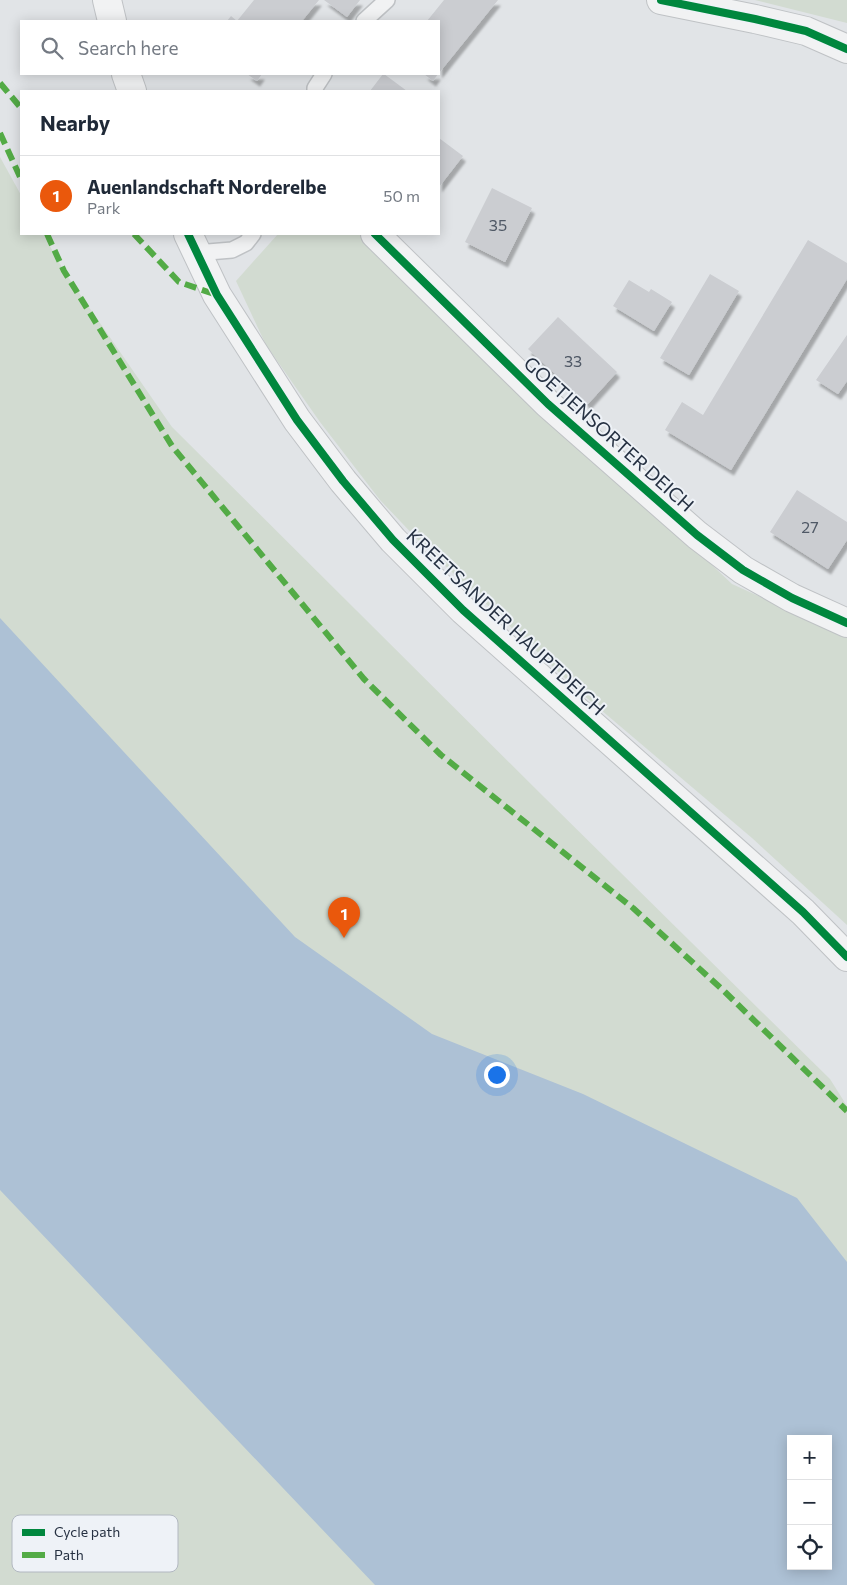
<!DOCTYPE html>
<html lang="en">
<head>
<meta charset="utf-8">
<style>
	:root { --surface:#fff; --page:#f6f6f7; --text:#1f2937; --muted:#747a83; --line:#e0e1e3; --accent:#ea580c }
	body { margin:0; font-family:Commissioner,sans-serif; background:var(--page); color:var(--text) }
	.controls { position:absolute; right:15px; bottom:15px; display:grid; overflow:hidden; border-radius:0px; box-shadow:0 2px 12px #0003 }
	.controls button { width:45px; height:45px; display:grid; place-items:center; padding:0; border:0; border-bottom:1px solid var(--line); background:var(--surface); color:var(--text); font:25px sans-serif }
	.you { position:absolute; left:496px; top:1074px; width:18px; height:18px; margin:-12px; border:4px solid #fff; border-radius:50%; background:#1a73e8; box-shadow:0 0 0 8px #1a73e833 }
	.badge { display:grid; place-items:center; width:32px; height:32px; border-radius:50%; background:var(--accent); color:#fff; font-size:16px; font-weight:700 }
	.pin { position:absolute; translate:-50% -41px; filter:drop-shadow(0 1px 2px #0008) }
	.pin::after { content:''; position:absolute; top:26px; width:18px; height:15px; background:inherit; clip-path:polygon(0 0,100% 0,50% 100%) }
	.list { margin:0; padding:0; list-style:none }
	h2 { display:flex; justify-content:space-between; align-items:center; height:65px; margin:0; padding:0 20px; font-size:21px }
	h2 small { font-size:16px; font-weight:400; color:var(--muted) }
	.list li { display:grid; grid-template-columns:32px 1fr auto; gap:15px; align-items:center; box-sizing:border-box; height:80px; padding:0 20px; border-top:1px solid var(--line) }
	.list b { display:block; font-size:19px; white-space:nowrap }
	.list p { margin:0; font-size:16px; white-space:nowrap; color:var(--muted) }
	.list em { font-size:16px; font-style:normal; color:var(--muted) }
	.icon { flex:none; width:28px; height:28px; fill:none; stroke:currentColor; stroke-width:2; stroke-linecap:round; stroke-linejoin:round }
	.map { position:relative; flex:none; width:847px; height:1585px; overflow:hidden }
	.search { position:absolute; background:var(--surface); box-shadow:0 2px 12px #0003; left:20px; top:20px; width:420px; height:55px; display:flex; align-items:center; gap:12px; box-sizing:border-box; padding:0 18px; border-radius:0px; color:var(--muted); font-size:19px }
	.panel { position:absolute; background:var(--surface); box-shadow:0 2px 12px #0003; left:20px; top:90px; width:420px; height:145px; border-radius:0px }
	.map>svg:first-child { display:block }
	.green { fill:#d2dbd1; fill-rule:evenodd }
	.water { fill:#adc1d5; fill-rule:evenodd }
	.building { fill:#cbcdd1; filter:url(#shadow) }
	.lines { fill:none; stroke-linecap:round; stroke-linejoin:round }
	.lane-casing { stroke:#bfc2c5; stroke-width:18 }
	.street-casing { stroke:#bfc2c5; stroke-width:30 }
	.lane { stroke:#f1f2f3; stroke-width:15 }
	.street { stroke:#f1f2f3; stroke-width:28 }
	.quiet { stroke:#53ab46; stroke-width:6; stroke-dasharray:12 6; stroke-linecap:butt }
	.cycleway-casing { stroke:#eef2f7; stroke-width:11 }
	.cycleway { stroke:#00873e; stroke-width:8 }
	.labels { text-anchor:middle; stroke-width:4; stroke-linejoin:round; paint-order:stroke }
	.number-label { font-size:16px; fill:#505966 }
	.street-label { font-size:19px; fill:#263142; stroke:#eef2f7 }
	.key { fill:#eef2f7; stroke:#b2b8c1; stroke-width:1 }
	.key-label { font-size:14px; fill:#263142 }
</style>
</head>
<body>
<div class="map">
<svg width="847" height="1585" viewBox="0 0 847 1585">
	<defs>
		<filter id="shadow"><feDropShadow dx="3" dy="5.5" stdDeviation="1" flood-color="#0004"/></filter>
	</defs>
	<rect width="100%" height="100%" fill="#e1e4e7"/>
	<path class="green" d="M755,0H847V23Z
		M0,157L21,195V234H43L64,271L172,427L545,798L830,1079L847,1106V1585H0ZM791,1439H828V1566H791Z
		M278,234H362L732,584L847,636V925L752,838L581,693L421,543L380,500L320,422L266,345L236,281Z"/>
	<path class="water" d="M0,618L295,937L432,1034L583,1094L797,1198L847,1262V1585H375L0,1190ZM791,1439H828V1566H791Z"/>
	<path class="building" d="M254,0H319L302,21H237Z
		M324,0H360L347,17Z
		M444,0H498L439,73V21H427Z
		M231,16L237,21H227Z
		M247,74H262L257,81Z
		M383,74H384L407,91H370Z
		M424,74H438L433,81Z
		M439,138L463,156L439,187Z
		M492,188L532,208L505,262L465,242Z
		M808,240L847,263V279L731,470L665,430L682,402L703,415Z
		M710,274L739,291L689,375L660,358Z
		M629,280L649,292L651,289L672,302L654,331L613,306Z
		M558,317L617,372L588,404L528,349Z
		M847,335V381L838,394L816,380Z
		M797,490L847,522V540L828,569L770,532Z"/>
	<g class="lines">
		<g class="lane-casing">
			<path id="lane" d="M364,21L387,0
				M315,91V88L324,74
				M196,253L232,250L246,243L253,234"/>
		</g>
		<g class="street-casing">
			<path id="street" d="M107,0L112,21
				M661,0L755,19L806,31L847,49
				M126,74L132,91
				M188,234L217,295L297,420L343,481L393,540L463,610L803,912L847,957
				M375,234L548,404L697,535L743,570L792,598L847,623"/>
		</g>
		<use href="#lane" class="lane"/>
		<use href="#street" class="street"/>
		<path class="quiet" d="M0,83L21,108
			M0,133L21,179
			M47,234L64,271L172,446L364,679L441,755L633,908L725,992L847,1111
			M134,234L179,282L217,295"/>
		<g class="cycleway-casing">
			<path id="cycleway" d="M661,0L755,19L806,31L847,49
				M188,234L217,295L297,420L343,481L393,540L463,610L803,912L847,957
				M375,234L548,404L697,535L743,570L792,598L847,623"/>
		</g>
		<use href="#cycleway" class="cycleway"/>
	</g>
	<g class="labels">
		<g class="number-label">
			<text x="498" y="231">35</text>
			<text x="573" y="367">33</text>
			<text x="810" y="533">27</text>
		</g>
		<g class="street-label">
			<text transform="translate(609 434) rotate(42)" y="7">GOETJENSORTER DEICH</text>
			<text transform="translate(506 622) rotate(43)" y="7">KREETSANDER HAUPTDEICH</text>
		</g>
	</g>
	<rect x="12" y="1515" width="166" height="57" rx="8" class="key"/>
	<rect x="22" y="1529" width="23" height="7" fill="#00873e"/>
	<rect x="22" y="1552" width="23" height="6" fill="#53ab46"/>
	<g class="key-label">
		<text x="54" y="1537">Cycle path</text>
		<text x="54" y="1560">Path</text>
	</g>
</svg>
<div class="controls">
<button>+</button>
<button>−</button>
<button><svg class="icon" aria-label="locate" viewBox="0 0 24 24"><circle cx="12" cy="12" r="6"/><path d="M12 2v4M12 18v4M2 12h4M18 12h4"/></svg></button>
</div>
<div class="you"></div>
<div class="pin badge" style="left:344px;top:938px">1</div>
<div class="search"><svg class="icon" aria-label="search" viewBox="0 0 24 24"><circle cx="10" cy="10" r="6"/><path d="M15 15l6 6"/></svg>Search here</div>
<section class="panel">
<h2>Nearby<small></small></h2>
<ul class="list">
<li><span class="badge">1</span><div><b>Auenlandschaft Norderelbe</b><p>Park</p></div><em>50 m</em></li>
</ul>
</section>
</div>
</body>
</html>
